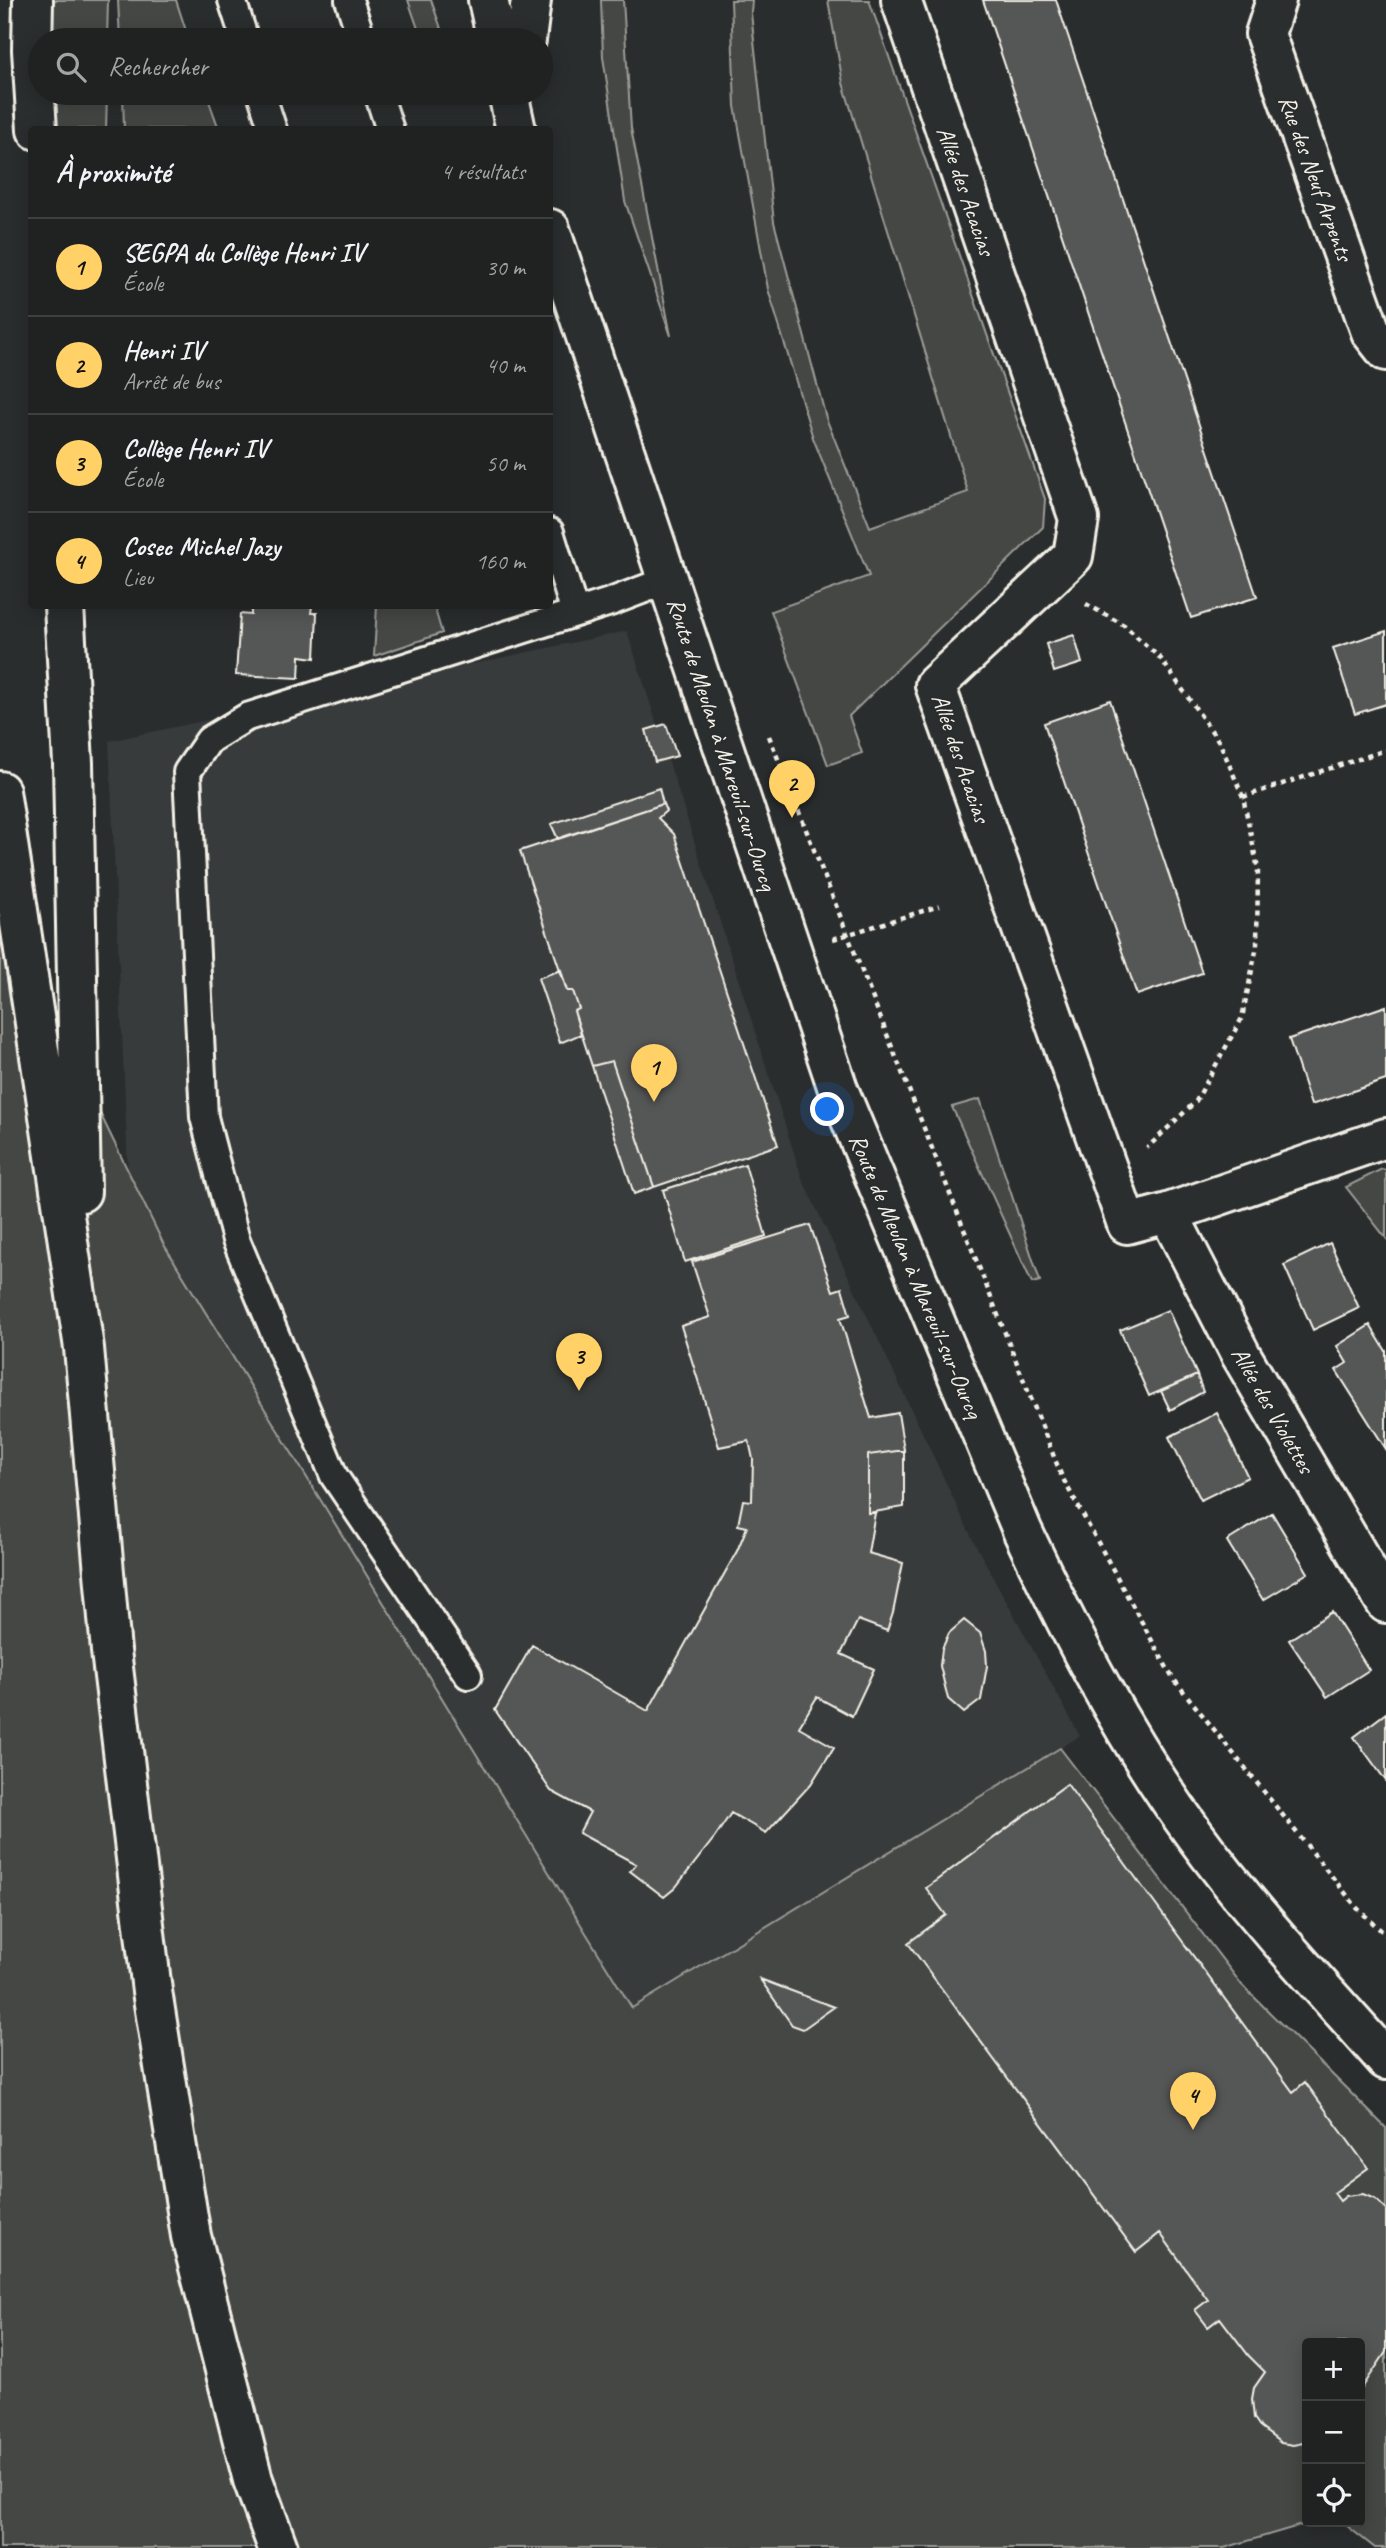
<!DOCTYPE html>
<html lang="fr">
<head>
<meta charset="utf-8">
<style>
	:root { --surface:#202222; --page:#2d2f2f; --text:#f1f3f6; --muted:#a2a4a5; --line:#3d3f40; --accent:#ffd166 }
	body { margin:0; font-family:Caveat,sans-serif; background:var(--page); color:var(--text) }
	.controls { position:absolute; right:21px; bottom:21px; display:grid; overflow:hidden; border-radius:7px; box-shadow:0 4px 18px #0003 }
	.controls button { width:63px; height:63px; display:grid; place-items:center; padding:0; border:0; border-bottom:2px solid var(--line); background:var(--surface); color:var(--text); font:35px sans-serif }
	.you { position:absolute; left:828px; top:1110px; width:24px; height:24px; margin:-18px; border:5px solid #fff; border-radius:50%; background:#1a73e8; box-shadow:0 0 0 10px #1a73e833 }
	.badge { display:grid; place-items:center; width:46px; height:46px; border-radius:50%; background:var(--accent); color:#111; font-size:23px; font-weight:700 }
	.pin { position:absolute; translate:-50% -58px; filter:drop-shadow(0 2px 4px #0008) }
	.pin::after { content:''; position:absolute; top:37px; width:24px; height:21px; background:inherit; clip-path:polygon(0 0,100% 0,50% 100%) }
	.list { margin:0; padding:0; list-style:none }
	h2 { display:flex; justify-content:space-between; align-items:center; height:91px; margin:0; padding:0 28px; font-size:30px }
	h2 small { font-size:23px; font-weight:400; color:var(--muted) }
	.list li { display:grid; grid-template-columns:46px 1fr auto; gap:21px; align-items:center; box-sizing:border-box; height:98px; padding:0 28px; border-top:2px solid var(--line) }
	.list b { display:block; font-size:26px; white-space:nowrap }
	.list p { margin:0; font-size:23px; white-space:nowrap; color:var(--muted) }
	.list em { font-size:23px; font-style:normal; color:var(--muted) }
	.icon { flex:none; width:38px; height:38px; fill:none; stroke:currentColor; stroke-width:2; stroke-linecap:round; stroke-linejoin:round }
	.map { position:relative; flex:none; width:1386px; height:2548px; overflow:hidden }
	.search { position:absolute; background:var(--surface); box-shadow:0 4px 18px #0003; left:28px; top:28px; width:525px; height:77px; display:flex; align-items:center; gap:18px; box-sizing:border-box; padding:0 24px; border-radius:38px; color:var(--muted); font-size:26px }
	.panel { position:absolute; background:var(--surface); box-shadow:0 4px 18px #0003; left:28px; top:126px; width:525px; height:483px; border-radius:7px }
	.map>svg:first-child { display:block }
	.built { fill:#373a3a }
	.green { fill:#444645; stroke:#9c9c96; stroke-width:2 }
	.building { fill:#555756; stroke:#f4f1e8; stroke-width:2 }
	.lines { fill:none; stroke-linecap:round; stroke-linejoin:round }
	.service-casing { stroke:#f4f1e8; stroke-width:32 }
	.minor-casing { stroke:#f4f1e8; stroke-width:44 }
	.secondary-casing { stroke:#f4f1e8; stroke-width:44 }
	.path { stroke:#f4f1e8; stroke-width:4.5; stroke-dasharray:5 5; stroke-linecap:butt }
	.service { stroke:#2a2d2e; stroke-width:26 }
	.minor { stroke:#2a2d2e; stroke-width:38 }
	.secondary { stroke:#2a2d2e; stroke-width:38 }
	.labels { text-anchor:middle; stroke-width:5; stroke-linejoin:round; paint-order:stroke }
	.street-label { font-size:24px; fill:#f4f1e8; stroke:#2a2d2e }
</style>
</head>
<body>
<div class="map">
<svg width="1386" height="2548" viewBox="0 0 1386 2548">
	<rect width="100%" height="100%" fill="#2a2d2e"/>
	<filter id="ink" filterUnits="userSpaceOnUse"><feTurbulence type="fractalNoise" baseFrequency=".0143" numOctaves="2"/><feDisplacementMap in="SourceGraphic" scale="14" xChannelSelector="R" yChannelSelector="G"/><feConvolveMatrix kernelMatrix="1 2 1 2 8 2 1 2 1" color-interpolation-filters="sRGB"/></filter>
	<g filter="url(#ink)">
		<path class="built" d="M627,631L802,1178L973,1540L1080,1736L632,2009L163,1243L128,1170L109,741Z"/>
		<path class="green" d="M52,0H108L107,40H51Z
			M118,0H176L189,40H120Z
			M408,0H431L445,40H422Z
			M601,0H623L631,128L671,336L625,201L603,57Z
			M731,0H752L751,13L774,222L826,418L870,527L968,492L843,83L828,0H869L1045,499L1043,527L849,716L862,753L828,765L771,611L869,576L813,438L768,289L735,106Z
			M54,93H107L106,129H56Z
			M123,93H206L219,129H124Z
			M377,606H434L442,633L374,656Z
			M0,907L163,1243L632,2008L1060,1748L1242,1985L1386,2128V2548H1375L1342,2522H1360V2343H1307V2522H1312L1224,2548H0Z
			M980,1099L1040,1281L1032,1283L952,1107Z
			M1382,1169L1386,1170V1238L1346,1187Z"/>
		<path class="building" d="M983,0H1056L1257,597L1191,618Z
			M251,606H312L311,613H317L315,658L300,656L299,678L236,675L240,614L251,615Z
			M1386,631V704L1355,714L1333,648Z
			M1074,635L1082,663L1054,672L1046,644Z
			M1110,700L1202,973L1137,995L1044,723Z
			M666,724L677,756L655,762L646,730Z
			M659,788L663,804L558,839L551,824Z
			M663,804L666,811L658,818L674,834L778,1145L654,1187L612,1061L592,1066L574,1011L579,1009L573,991H567L520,851Z
			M561,970L567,991H573L579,1009L574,1011L581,1034L560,1043L538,978Z
			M1386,1006V1080L1311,1105L1289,1039Z
			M612,1061L654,1187L634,1194L592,1066Z
			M745,1164L766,1236L685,1262L663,1190Z
			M810,1225L833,1291L842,1288L850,1315L840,1318L871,1418L898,1413L904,1450L868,1455V1513H875L868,1553L903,1563L893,1613L887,1631L858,1620L841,1654L874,1669L852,1716L817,1697L799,1727L834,1747L811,1784L766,1833L731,1813L715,1837L675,1888L664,1897L630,1871L636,1864L579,1833L590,1812L551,1791L495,1710L532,1645L648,1711L737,1551L747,1527L738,1525L743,1500L752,1501L753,1459L749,1441L719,1447L681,1326L710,1317L692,1262Z
			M1330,1243L1359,1308L1313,1330L1284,1265Z
			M1168,1310L1197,1375L1149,1396L1120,1330Z
			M1370,1325L1386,1351V1449L1336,1370L1347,1363L1337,1346Z
			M1197,1375L1203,1392L1170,1410L1161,1391Z
			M1217,1413L1248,1477L1201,1500L1169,1437Z
			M904,1450V1507L868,1513V1455Z
			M1272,1513L1308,1573L1263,1600L1227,1541Z
			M1332,1612L1369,1670L1327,1697L1289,1640Z
			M964,1620L980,1633L986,1651L987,1666L981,1700L964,1713L948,1699L940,1666L942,1649L949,1633Z
			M1386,1713V1781L1354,1737Z
			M1067,1784L1293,2092L1305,2082L1368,2168L1334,2193L1340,2201L1346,2196L1363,2194L1375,2199L1386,2209V2352L1360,2391V2343H1307V2442L1303,2443L1293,2445L1281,2443L1261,2428L1254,2418L1252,2399L1254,2388L1265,2372L1249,2356L1220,2318L1208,2327L1195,2310L1208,2300L1160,2233L1136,2252L908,1943L946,1915L926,1888Z
			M760,1979L834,2007L803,2029L792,2025Z"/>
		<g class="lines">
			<g class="service-casing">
				<path id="service" d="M232,0L245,40
					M349,0L362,40
					M261,93L273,130
					M378,93L390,130
					M550,532L575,613
					M468,1675L334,1476L236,1240L204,1117L187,772L209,740L247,717L610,602L668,580"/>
			</g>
			<g class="minor-casing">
				<path id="minor" d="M488,0L497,40
					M901,0L1079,519L1073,556L935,685L1127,1224L1168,1213L1386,1138
					M1276,0L1265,34L1371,332L1386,351
					M526,40L531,0
					M508,93L516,130
					M550,229L838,1089L1022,1530C1071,1635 1126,1741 1194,1834C1252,1914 1321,1986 1386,2060
					M1168,1213L1241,1355L1386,1603"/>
			</g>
			<g class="secondary-casing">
				<path id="secondary" d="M33,0L32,50L37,130
					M64,606L73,763L81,1192
					M0,791L84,1348L111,1651L152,1991L191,2236L253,2480L278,2548"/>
			</g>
			<path class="path" d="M1086,604L1124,625L1161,659L1220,743L1243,797L1258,869L1257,946L1242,1018L1196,1101L1147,1148
				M769,736L1062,1477L1172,1677L1358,1909L1386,1935
				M1243,797L1386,750
				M833,939L939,906"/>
			<use href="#service" class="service"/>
			<use href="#minor" class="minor"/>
			<use href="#secondary" class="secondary"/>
		</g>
	</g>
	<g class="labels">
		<g class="street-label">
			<text transform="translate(1316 178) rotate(70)" y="8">Rue des Neuf Arpents</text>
			<text transform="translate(966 191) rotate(71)" y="8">Allée des Acacias</text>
			<text transform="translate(722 744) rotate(72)" y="8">Route de Meulan à Mareuil-sur-Ourcq</text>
			<text transform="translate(961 758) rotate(71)" y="8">Allée des Acacias</text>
			<text transform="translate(916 1276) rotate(67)" y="8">Route de Meulan à Mareuil-sur-Ourcq</text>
			<text transform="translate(1273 1410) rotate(60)" y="8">Allée des Violettes</text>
		</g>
	</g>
</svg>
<div class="controls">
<button>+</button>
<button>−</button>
<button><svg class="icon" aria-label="locate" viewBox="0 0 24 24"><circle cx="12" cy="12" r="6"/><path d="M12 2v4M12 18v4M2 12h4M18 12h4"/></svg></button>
</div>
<div class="you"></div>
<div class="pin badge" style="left:654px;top:1102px">1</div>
<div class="pin badge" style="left:792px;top:818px">2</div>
<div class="pin badge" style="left:579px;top:1391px">3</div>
<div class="pin badge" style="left:1193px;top:2130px">4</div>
<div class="search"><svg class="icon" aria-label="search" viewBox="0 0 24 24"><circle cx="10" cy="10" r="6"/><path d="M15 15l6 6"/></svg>Rechercher</div>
<section class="panel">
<h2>À proximité<small>4 résultats</small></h2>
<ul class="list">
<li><span class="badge">1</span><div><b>SEGPA du Collège Henri IV</b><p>École</p></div><em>30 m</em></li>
<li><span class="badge">2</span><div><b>Henri IV</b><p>Arrêt de bus</p></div><em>40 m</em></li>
<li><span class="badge">3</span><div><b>Collège Henri IV</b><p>École</p></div><em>50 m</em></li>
<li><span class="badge">4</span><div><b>Cosec Michel Jazy</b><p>Lieu</p></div><em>160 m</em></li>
</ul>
</section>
</div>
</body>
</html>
